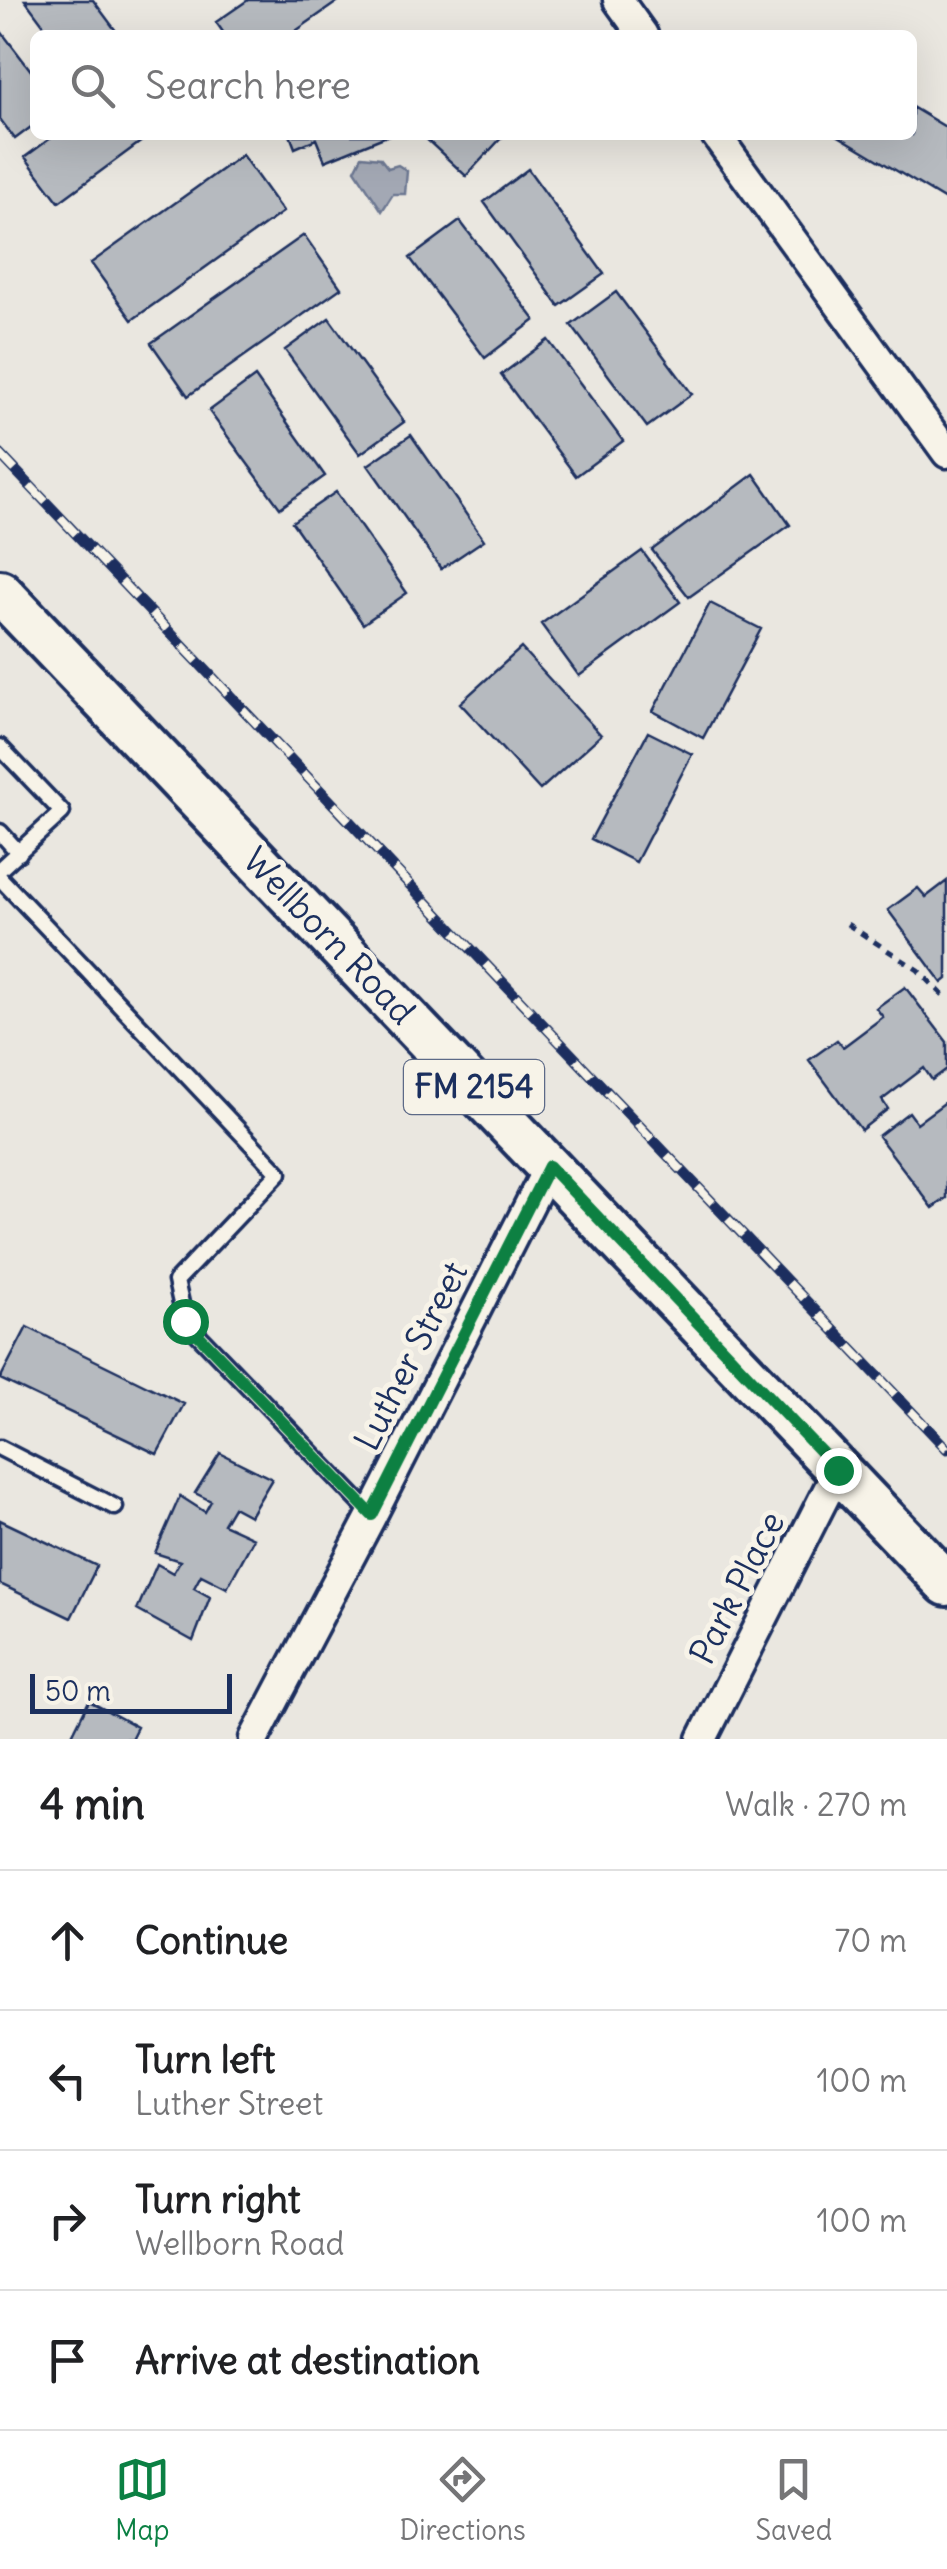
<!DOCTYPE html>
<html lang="en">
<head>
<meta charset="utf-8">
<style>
	:root { --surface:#fff; --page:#f2f2f2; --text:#202124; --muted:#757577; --line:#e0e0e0; --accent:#0b8043 }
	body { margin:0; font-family:Delius,sans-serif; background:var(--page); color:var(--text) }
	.scale { position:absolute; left:30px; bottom:25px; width:202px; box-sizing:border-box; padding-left:10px; border:5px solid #1b2f5e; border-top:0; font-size:28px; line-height:35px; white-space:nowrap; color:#1b2f5e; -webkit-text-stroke:8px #f7f3e8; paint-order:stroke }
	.stop { position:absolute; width:30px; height:30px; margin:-22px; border:8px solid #0b8043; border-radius:50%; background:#fff }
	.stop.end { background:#0b8043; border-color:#fff; box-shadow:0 2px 10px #0008 }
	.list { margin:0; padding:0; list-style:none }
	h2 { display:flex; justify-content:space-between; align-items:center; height:130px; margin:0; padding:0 40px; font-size:42px }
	h2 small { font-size:32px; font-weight:400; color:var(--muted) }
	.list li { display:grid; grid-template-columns:65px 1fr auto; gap:30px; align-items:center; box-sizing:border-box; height:140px; padding:0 40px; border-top:2px solid var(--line) }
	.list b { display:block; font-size:38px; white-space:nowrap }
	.list p { margin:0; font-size:32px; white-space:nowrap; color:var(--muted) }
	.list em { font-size:32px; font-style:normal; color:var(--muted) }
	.icon { flex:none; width:55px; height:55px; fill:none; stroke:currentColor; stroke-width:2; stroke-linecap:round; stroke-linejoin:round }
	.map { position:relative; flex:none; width:947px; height:1739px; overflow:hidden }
	.search { position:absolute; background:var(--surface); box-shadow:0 10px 40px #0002; left:30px; right:30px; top:30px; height:110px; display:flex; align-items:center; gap:25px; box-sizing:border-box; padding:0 35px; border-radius:15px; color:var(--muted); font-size:38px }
	.sheet { height:690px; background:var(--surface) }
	nav { display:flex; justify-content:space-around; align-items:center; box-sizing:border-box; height:140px; border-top:2px solid var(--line); background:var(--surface); font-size:28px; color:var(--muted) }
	nav a { display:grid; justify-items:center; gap:5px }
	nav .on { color:var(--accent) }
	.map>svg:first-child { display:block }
	.water { fill:#a3a8b4; stroke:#6d7892; stroke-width:2.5 }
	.building { fill:#b6babf; stroke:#1b2f5e; stroke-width:2.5 }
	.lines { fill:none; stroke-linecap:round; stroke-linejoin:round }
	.lane-casing { stroke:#1b2f5e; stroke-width:21 }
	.street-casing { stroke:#1b2f5e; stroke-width:35 }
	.primary-casing { stroke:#1b2f5e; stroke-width:50 }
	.path { stroke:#1b2f5e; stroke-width:5; stroke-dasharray:8 8; stroke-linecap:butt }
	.lane { stroke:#f7f3e8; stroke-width:14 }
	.street { stroke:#f7f3e8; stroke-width:28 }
	.primary { stroke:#f7f3e8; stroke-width:42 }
	.rail-casing { stroke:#1b2f5e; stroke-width:11 }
	.rail { stroke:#f7f3e8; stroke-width:8; stroke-dasharray:22; stroke-linecap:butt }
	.route { stroke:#0b8043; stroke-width:12 }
	.labels { text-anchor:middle; stroke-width:10; stroke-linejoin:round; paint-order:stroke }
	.shield { fill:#f7f3e8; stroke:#5d6a87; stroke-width:2.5 }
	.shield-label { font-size:32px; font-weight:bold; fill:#1b2f5e }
	.street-label { font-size:35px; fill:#1b2f5e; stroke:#f7f3e8 }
</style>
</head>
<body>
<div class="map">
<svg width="947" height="1739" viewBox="0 0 947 1739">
	<rect width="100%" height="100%" fill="#eae7e0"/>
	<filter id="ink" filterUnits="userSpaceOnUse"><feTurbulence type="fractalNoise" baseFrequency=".01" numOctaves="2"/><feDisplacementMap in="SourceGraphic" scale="20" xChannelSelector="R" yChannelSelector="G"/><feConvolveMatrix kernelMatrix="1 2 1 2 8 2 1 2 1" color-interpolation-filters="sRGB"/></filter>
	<g filter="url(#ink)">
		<path class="water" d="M362,156L380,158L388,168L398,165L407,171L405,194H393L382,211L355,170Z"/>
		<path class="building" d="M25,0H93L119,35H51Z
			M248,0H340L290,35H225L216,22Z
			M0,30L35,76V124L15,139L0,119Z
			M912,107L947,128V201L837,135H912Z
			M55,135H150L59,202L25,157Z
			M290,135H389L325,161L316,139L295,148Z
			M422,135H504L466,176Z
			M242,155L283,212L132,320L91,263Z
			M528,169L604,274L559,306L484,202Z
			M460,221L535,320L485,358L410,258Z
			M304,235L341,288L188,396L151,343Z
			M616,292L692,394L647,427L571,325Z
			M329,318L404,422L360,454L285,350Z
			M548,340L623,441L576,476L501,375Z
			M255,377L325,476L280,508L209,411Z
			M411,435L484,540L441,569L368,465Z
			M754,474L790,525L689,597L652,550Z
			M336,492L407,593L363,624L292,522Z
			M642,551L680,602L579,676L541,624Z
			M710,603L761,629L703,738L653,711Z
			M521,648L601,735L540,790L460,703Z
			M648,732L692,754L636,862L591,839Z
			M947,881V979L942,983L888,910L918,888L926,897Z
			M905,987L947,1042V1069L932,1080L924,1068L882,1100L888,1109L861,1130L809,1060L837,1040L843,1047L883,1017L876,1008Z
			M947,1101V1198L933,1208L878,1136L909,1112L917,1123Z
			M27,1327L184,1404L157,1454L0,1379Z
			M220,1453L272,1479L250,1516L233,1507L223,1524L254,1538L227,1588L201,1575L194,1588L210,1597L193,1641L137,1610L157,1564L173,1573L180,1561L155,1553L180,1496L205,1512L211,1501L195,1493Z
			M0,1520L97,1566L71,1618L0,1584Z
			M89,1701L137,1727L131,1739H70Z"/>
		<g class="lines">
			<g class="lane-casing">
				<path id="lane" d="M0,747L62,812L0,869
					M0,832L19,853
					M0,878L279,1173L176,1281L185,1321L372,1515
					M0,1448L115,1507"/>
			</g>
			<g class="street-casing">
				<path id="street" d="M618,0L643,35
					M716,135L947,453
					M254,1739L372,1515L549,1166
					M702,1739L838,1470"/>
			</g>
			<g class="primary-casing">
				<path id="primary" d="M0,592L947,1584"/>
			</g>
			<path class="path" d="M847,924L918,970L947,999"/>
			<use href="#lane" class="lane"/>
			<use href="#street" class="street"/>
			<use href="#primary" class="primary"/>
			<g class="rail-casing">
				<path id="rail" d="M0,454L947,1449"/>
			</g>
			<use href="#rail" class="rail"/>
		</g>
	</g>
	<g class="lines" filter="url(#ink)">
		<path class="route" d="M185,1321L372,1515L549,1166L838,1470"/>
	</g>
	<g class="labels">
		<rect class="shield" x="404" y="1060" width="140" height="54" rx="8"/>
		<g class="shield-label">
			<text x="474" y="1098">FM 2154</text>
		</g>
		<g class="street-label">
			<text transform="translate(329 936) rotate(46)" y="12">Wellborn Road</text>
			<text transform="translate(411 1356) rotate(-63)" y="12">Luther Street</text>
			<text transform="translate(737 1588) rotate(-63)" y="12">Park Place</text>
		</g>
	</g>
</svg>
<div class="scale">50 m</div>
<div class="stop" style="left:185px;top:1321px"></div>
<div class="stop end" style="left:838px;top:1470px"></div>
<div class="search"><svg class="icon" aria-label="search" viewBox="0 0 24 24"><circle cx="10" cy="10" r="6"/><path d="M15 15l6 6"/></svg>Search here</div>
</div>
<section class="sheet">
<h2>4 min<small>Walk · 270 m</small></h2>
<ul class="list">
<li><svg class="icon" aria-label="ahead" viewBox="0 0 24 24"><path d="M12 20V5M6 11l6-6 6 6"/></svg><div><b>Continue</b></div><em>70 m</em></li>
<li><svg class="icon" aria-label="left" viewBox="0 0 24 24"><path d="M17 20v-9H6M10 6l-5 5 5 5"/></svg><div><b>Turn left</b><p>Luther Street</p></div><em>100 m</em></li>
<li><svg class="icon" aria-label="right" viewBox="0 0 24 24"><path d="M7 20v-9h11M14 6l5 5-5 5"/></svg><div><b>Turn right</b><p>Wellborn Road</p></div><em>100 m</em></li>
<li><svg class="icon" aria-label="arrive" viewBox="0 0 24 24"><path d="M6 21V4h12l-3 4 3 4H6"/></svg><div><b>Arrive at destination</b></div></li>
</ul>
</section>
<nav>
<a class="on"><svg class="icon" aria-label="map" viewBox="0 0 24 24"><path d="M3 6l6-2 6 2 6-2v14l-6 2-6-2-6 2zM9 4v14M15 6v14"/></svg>Map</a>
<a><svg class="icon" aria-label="directions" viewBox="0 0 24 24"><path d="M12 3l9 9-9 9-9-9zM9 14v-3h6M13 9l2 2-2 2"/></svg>Directions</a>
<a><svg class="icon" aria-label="saved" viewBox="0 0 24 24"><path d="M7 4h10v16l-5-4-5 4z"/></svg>Saved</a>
</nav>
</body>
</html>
